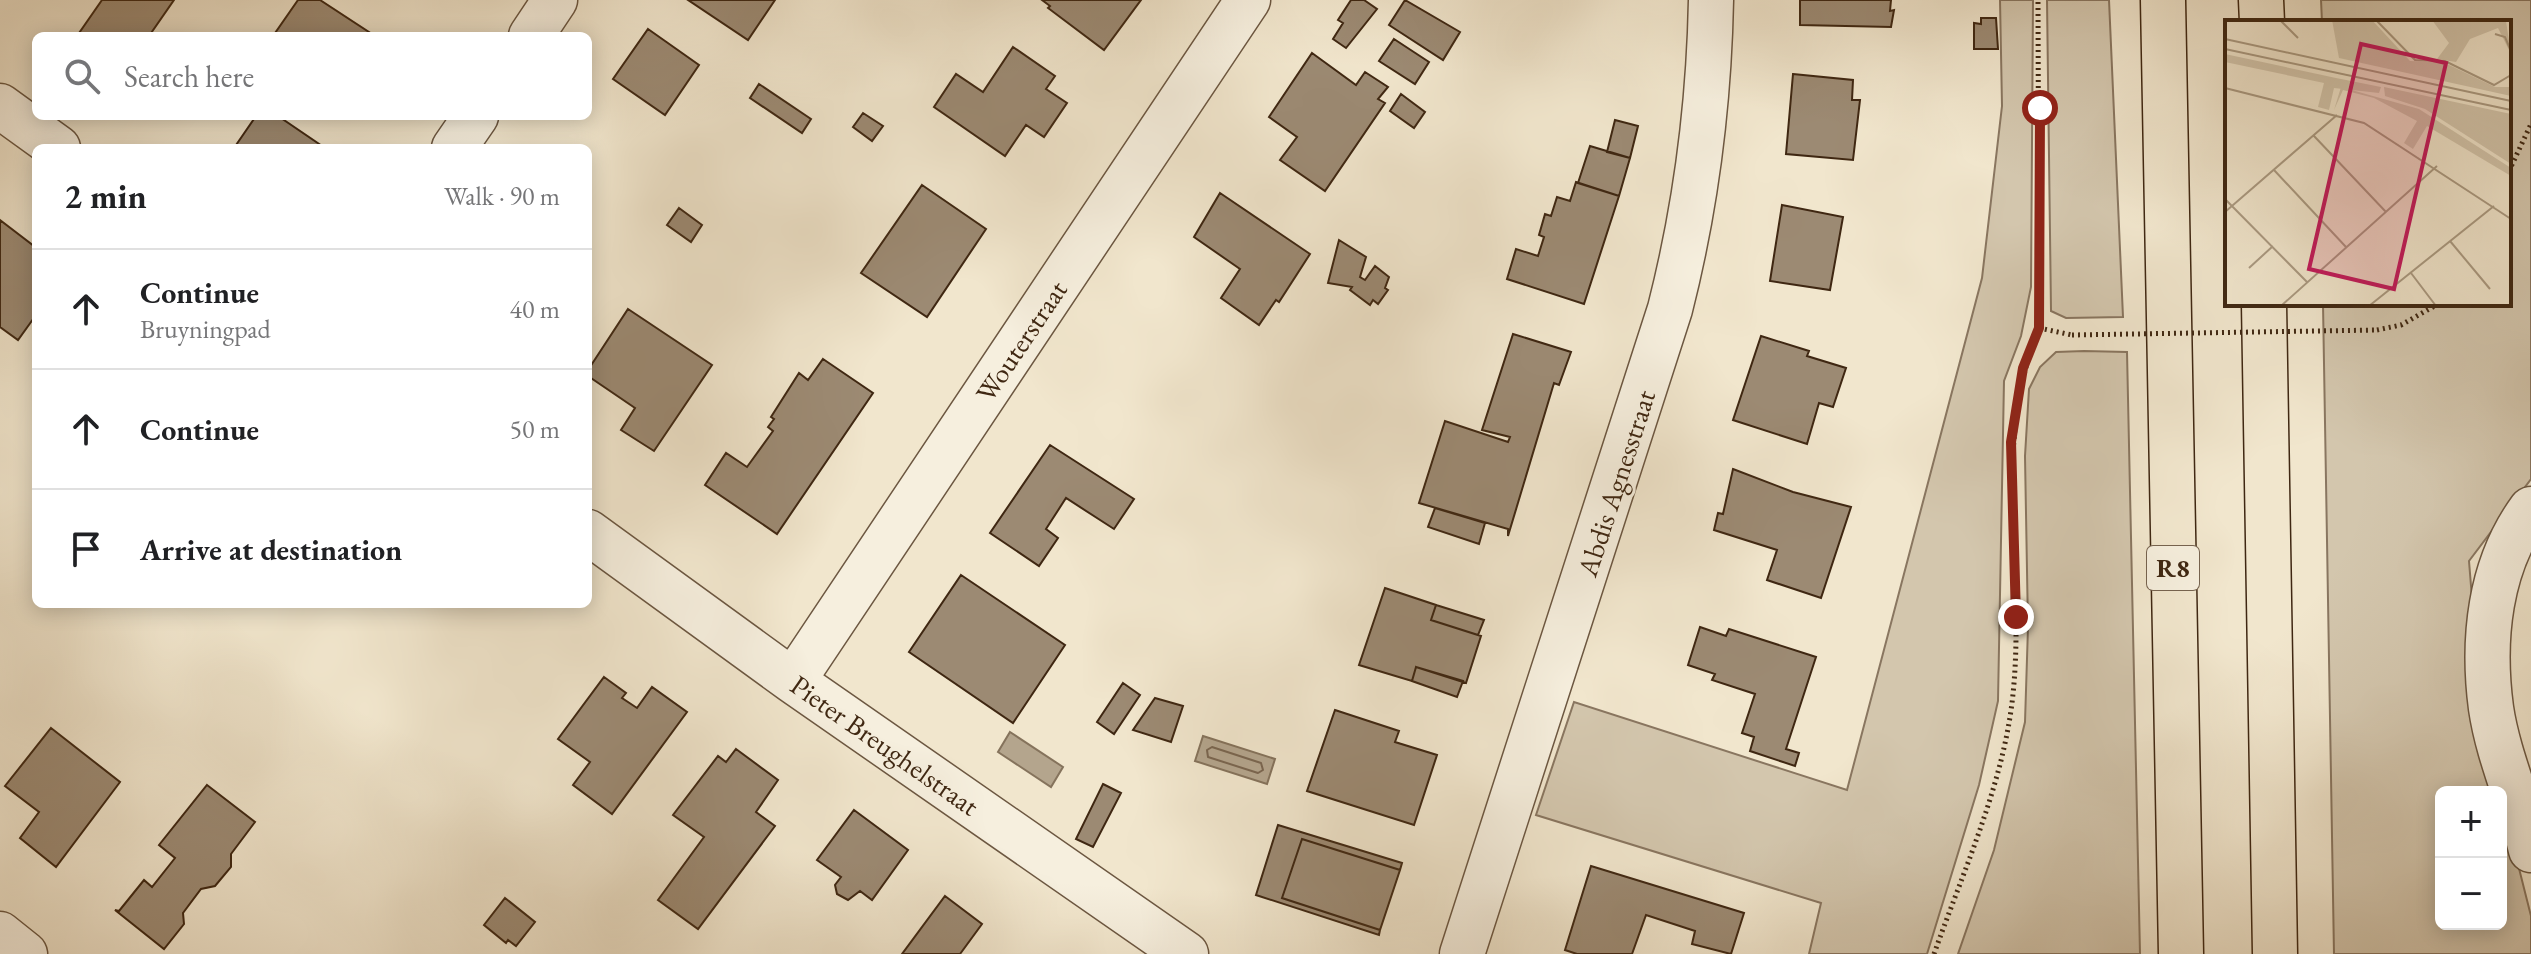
<!DOCTYPE html>
<html lang="en">
<head>
<meta charset="utf-8">
<style>
	:root { --surface:#fff; --page:#f6f6f6; --text:#202124; --muted:#757577; --line:#e0e0e0 }
	body { margin:0; font-family:"EB Garamond",serif; background:var(--page); color:var(--text) }
	.controls { position:absolute; right:24px; bottom:24px; display:grid; overflow:hidden; border-radius:12px; box-shadow:0 4px 20px #0003 }
	.controls button { width:72px; height:72px; display:grid; place-items:center; padding:0; border:0; border-bottom:2px solid var(--line); background:var(--surface); color:var(--text); font:40px sans-serif }
	.stop { position:absolute; width:24px; height:24px; margin:-18px; border:6px solid #8f2418; border-radius:50%; background:#fff }
	.stop.end { background:#8f2418; border-color:#fff; box-shadow:0 2px 8px #0008 }
	.list { margin:0; padding:0; list-style:none }
	h2 { display:flex; justify-content:space-between; align-items:center; height:104px; margin:0; padding:0 32px; font-size:34px }
	h2 small { font-size:26px; font-weight:400; color:var(--muted) }
	.list li { display:grid; grid-template-columns:52px 1fr auto; gap:24px; align-items:center; box-sizing:border-box; height:120px; padding:0 32px; border-top:2px solid var(--line) }
	.list b { display:block; font-size:30px; white-space:nowrap }
	.list p { margin:0; font-size:26px; white-space:nowrap; color:var(--muted) }
	.list em { font-size:26px; font-style:normal; color:var(--muted) }
	.icon { flex:none; width:44px; height:44px; fill:none; stroke:currentColor; stroke-width:2; stroke-linecap:round; stroke-linejoin:round }
	.map { position:relative; flex:none; width:2531px; height:954px; overflow:hidden }
	.search { position:absolute; background:var(--surface); box-shadow:0 4px 20px #0003; left:32px; top:32px; width:560px; height:88px; display:flex; align-items:center; gap:20px; box-sizing:border-box; padding:0 28px; border-radius:12px; color:var(--muted); font-size:30px }
	.panel { position:absolute; background:var(--surface); box-shadow:0 4px 20px #0003; left:32px; top:144px; width:560px; height:464px; border-radius:12px }
	.map>svg:first-child { display:block }
	.green { fill:#d3c6ad; stroke:#897660; stroke-width:2 }
	.water { fill:#b4a58d; stroke:#85735c; stroke-width:2 }
	.lines { fill:none; stroke-linecap:round; stroke-linejoin:round }
	.shore { stroke:#7a6650; stroke-width:2 }
	.building { fill:#9c8a73; stroke:#3f2712; stroke-width:2 }
	.minor-casing { stroke:#6c5741; stroke-width:47 }
	.motorway-casing { stroke:#3f2712; stroke-width:47 }
	.path { stroke:#3f2712; stroke-width:5; stroke-dasharray:2 4; stroke-linecap:butt }
	.minor { stroke:#f6efde; stroke-width:44 }
	.motorway { stroke:#f1e6cd; stroke-width:44 }
	.path-bridge { stroke:#3f2712; stroke-width:5; stroke-dasharray:2 4; stroke-linecap:butt }
	.route { stroke:#8f2418; stroke-width:10 }
	.labels { text-anchor:middle; stroke-width:6; stroke-linejoin:round; paint-order:stroke }
	.shield { fill:#f6efde; stroke:#76634f; stroke-width:2 }
	.shield-label { font-size:26px; font-weight:bold; fill:#3f2712 }
	.street-label { font-size:28px; fill:#3f2712; stroke:#f6efde }
	.inset-road { fill:none; stroke:#aa9a82; stroke-width:2 }
	.view { fill:#c2185b; fill-opacity:0.15; stroke:#c2185b; stroke-width:4 }
	.inset-edge { fill:none; stroke:#3f2712; stroke-width:4 }
</style>
</head>
<body>
<div class="map">
<svg width="2531" height="954" viewBox="0 0 2531 954">
	<rect width="100%" height="100%" fill="#f1e6cd"/>
	<filter id="stains"><feTurbulence type="fractalNoise" baseFrequency=".0025" numOctaves="4"/><feColorMatrix values="0 0 0 0 .2 0 0 0 0 .09 0 0 0 0 .02 0 0 0 .5 -.17"/></filter>
	<radialGradient id="worn" r=".72"><stop offset=".6" stop-color="#630" stop-opacity="0"/><stop offset="1" stop-color="#630" stop-opacity=".3"/></radialGradient>
	<path class="green" d="M2000,0H2033L2031,287L2021,336L2004,381L1998,701L1979,785L1927,954H1809L1821,903L1536,815L1574,702L1847,790L1982,278L2002,106Z
		M2047,0H2109L2123,317L2066,318L2051,311Z
		M2321,0H2531V479L2469,561L2474,623L2500,792H2441V924H2501V797L2531,916V954H2334L2323,304H2509V22H2322Z
		M2084,351L2127,352L2140,954H1958L1994,850L2025,722L2028,627L2025,456L2029,389L2040,367L2056,352Z"/>
	<path class="water" d="M1010,732L1063,767L1051,787L998,752Z
		M1203,736L1275,759L1267,784L1195,761Z"/>
	<g class="lines">
		<path class="shore" d="M1212,747L1261,763L1263,770L1258,773L1208,757L1207,750Z"/>
	</g>
	<path class="building" d="M102,0H174L149,36H77Z
		M298,0H320L375,36H273Z
		M688,0H775L748,40Z
		M1042,0H1141L1104,50L1048,8L1050,6Z
		M1351,0H1364L1377,9L1346,48L1333,39L1343,23L1338,20Z
		M1405,0L1460,32L1443,60L1389,25Z
		M1800,0H1891L1890,11L1894,10L1891,27L1800,25Z
		M1981,18H1996L1998,49H1974V23L1981,24Z
		M648,29L699,65L665,115L613,79Z
		M1394,39L1429,62L1415,84L1379,61Z
		M1013,47L1055,76L1046,89L1067,103L1044,137L1026,125L1005,156L934,107L956,74L983,92Z
		M1312,53L1356,85L1365,72L1388,87L1378,99L1385,103L1325,191L1280,160L1297,137L1269,117Z
		M1793,74L1853,80L1852,100H1860L1853,160L1786,154Z
		M759,84L811,119L802,133L750,98Z
		M1401,94L1425,112L1414,128L1390,111Z
		M863,113L883,126L872,141L853,127Z
		M256,116H278L325,148H234Z
		M1615,120L1638,126L1630,158L1607,152Z
		M1590,146L1630,158L1619,196L1578,183Z
		M1576,182L1619,196L1584,304L1507,279L1516,249L1538,256L1544,237L1539,235L1545,214L1551,216L1557,197L1570,201Z
		M922,185L986,229L927,317L861,273Z
		M1220,193L1310,254L1279,302L1276,300L1259,325L1221,298L1240,269L1194,237Z
		M1782,205L1843,217L1830,290L1770,281Z
		M679,208L702,225L691,242L667,225Z
		M0,220L34,246L36,243V315L18,340L0,327Z
		M1339,240L1366,257L1360,277L1365,280L1375,266L1389,277L1385,288L1388,290L1378,304L1373,300L1370,305L1350,290L1352,287L1328,283Z
		M628,309L712,365L654,451L621,430L635,408L588,376V370Z
		M1513,334L1571,352L1559,385L1554,383L1508,536V529L1419,503L1445,421L1508,442L1510,437L1482,430Z
		M1761,336L1809,351L1807,356L1846,368L1833,407L1819,403L1807,444L1733,420Z
		M823,359L873,393L777,534L705,485L726,453L747,467L773,431L768,427L774,419L771,417L799,373L808,380Z
		M1050,445L1134,499L1114,529L1066,498L1046,529L1058,538L1039,566L990,533Z
		M1733,469L1793,492L1851,507L1821,598L1767,580L1777,550L1714,530L1718,513L1723,514Z
		M1435,508L1485,523L1479,544L1428,527Z
		M961,575L1065,645L1013,723L909,652Z
		M1385,588L1436,605L1431,620L1481,636L1466,683L1416,667L1412,681L1359,665Z
		M1436,605L1484,620L1478,635L1431,620Z
		M1700,627L1726,636L1729,629L1816,657L1786,749L1799,753L1795,766L1750,751L1754,737L1742,733L1755,694L1712,680L1715,674L1688,665Z
		M1416,667L1463,681L1457,697L1412,681Z
		M604,677L626,693L622,698L637,708L652,687L687,712L612,814L573,785L590,762L558,739Z
		M1123,683L1140,695L1114,734L1097,722Z
		M1155,698L1183,706L1171,742L1133,730Z
		M1335,710L1399,731L1395,742L1437,755L1414,825L1307,791Z
		M51,728L120,782L56,867L20,838L39,812L5,786Z
		M736,749L778,780L756,812L775,826L698,929L658,900L704,837L673,815L718,756L726,762Z
		M1103,784L1121,793L1093,847L1076,839Z
		M207,785L255,822L231,854V867L215,886L201,889L183,913L184,924L164,949L115,910L119,911L144,880L152,887L175,858L159,845Z
		M854,810L908,850L872,900L860,891L848,900L837,894L835,885L841,877L817,860Z
		M1278,825L1402,863L1400,870L1302,839L1282,898L1380,930L1379,935L1256,895Z
		M1302,839L1400,870L1380,930L1282,898Z
		M1591,866L1744,913L1731,954L1692,944L1695,931L1646,915L1632,954H1577L1565,950Z
		M945,896L982,924L960,954H902Z
		M505,898L535,922L516,946L508,940L506,943L484,925Z"/>
	<g class="lines">
		<g class="minor-casing">
			<path id="minor" d="M531,36L555,0
				M0,106L58,148
				M454,148L476,116
				M2531,509C2489,566 2482,640 2491,708C2498,756 2520,803 2531,850
				M588,532L793,681L1186,954
				M793,681L1248,0
				M0,934L25,954
				M1462,954L1670,309C1696,207 1709,105 1711,0"/>
		</g>
		<g class="motorway-casing">
			<path id="motorway" d="M2163,0L2181,954
				M2261,0L2262,22
				M2264,304L2275,954"/>
		</g>
		<path class="path" d="M2509,171L2531,124
			M2039,328L2072,335
			M2377,330L2401,325L2438,304
			M1934,954C1964,869 2004,783 2013,694C2026,568 1990,449 2039,328L2038,0"/>
		<use href="#minor" class="minor"/>
		<use href="#motorway" class="motorway"/>
		<path class="path-bridge" d="M2072,335L2377,330"/>
	</g>
	<g class="lines">
		<path class="route" d="M2016,617L2011,442L2023,368L2039,328L2040,108"/>
	</g>
	<g class="labels">
		<rect class="shield" x="2147" y="546" width="52" height="44" rx="6"/>
		<g class="shield-label">
			<text x="2173" y="577">R8</text>
		</g>
		<g class="street-label">
			<text transform="translate(1021 341) rotate(-56)" y="10">Wouterstraat</text>
			<text transform="translate(1616 483) rotate(-72)" y="10">Abdis Agnesstraat</text>
			<text transform="translate(885 745) rotate(35)" y="10">Pieter Breughelstraat</text>
		</g>
	</g>
	<g transform="translate(2225 20)">
		<rect width="286" height="286" fill="#f1e6cd"/>
		<path d="M107,0H147L185,41L218,42L270,67H286V76L114,38ZM207,0L281,1L286,34L273,8L245,19L231,42L212,39L224,23ZM0,34L111,58L156,67L154,73L109,68L104,90L93,87L99,63L0,42ZM116,67L194,89L286,148V156L202,106L188,129L179,123L192,101L149,78L118,70L109,90ZM159,67L286,94V144L200,89L160,76Z" fill="#d3c6ad"/>
		<path class="inset-road" d="M55,0L73,18M151,0L190,40L220,41L269,65L286,55M270,14L280,17L286,31M0,19L286,81M0,29L286,90M0,68L139,103L286,199M89,116L161,192M49,150L121,227M0,179L82,262M0,192L112,95M225,221L265,269M24,248L48,226M186,253L211,286M56,286L212,146M144,286L269,186"/>
		<path class="view" d="M136,24L221,43L169,269L84,249Z"/>
		<rect width="286" height="286" class="inset-edge"/>
	</g>
	<rect width="100%" height="100%" filter="url(#stains)"/>
	<rect width="100%" height="100%" fill="url(#worn)"/>
</svg>
<div class="controls">
<button>+</button>
<button>−</button>
</div>
<div class="stop" style="left:2040px;top:108px"></div>
<div class="stop end" style="left:2016px;top:617px"></div>
<div class="search"><svg class="icon" aria-label="search" viewBox="0 0 24 24"><circle cx="10" cy="10" r="6"/><path d="M15 15l6 6"/></svg>Search here</div>
<section class="panel">
<h2>2 min<small>Walk · 90 m</small></h2>
<ul class="list">
<li><svg class="icon" aria-label="ahead" viewBox="0 0 24 24"><path d="M12 20V5M6 11l6-6 6 6"/></svg><div><b>Continue</b><p>Bruyningpad</p></div><em>40 m</em></li>
<li><svg class="icon" aria-label="ahead" viewBox="0 0 24 24"><path d="M12 20V5M6 11l6-6 6 6"/></svg><div><b>Continue</b></div><em>50 m</em></li>
<li><svg class="icon" aria-label="arrive" viewBox="0 0 24 24"><path d="M6 21V4h12l-3 4 3 4H6"/></svg><div><b>Arrive at destination</b></div></li>
</ul>
</section>
</div>
</body>
</html>
